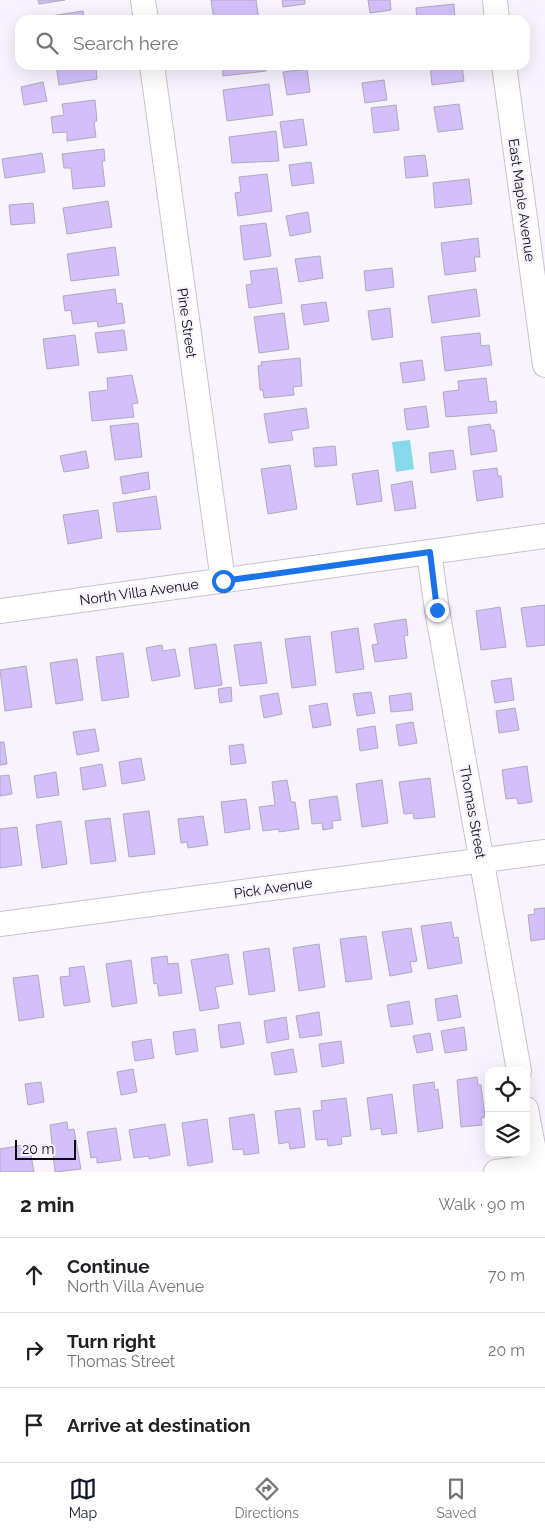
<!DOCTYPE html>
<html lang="en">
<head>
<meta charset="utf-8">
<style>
	:root { --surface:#fff; --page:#f6f6f6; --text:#202124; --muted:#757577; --line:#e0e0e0; --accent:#111827 }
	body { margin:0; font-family:Raleway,sans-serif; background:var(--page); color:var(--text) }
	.controls { position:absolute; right:15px; bottom:15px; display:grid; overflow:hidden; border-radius:10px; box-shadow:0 5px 20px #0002 }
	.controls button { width:45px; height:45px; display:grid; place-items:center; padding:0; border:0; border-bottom:1px solid var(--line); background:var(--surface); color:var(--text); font:25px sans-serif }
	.scale { position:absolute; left:15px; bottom:12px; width:61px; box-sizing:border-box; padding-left:5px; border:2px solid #0d0b0f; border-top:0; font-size:14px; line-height:18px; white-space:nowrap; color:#0d0b0f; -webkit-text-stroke:4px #f9f3ff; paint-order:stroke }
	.stop { position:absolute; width:15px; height:15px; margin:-11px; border:4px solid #1a73e8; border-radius:50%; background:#fff }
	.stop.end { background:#1a73e8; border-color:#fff; box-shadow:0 1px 5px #0008 }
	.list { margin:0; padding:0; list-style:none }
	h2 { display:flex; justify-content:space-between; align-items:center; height:65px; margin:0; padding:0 20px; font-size:21px }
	h2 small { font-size:16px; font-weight:400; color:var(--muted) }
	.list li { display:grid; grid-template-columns:32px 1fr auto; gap:15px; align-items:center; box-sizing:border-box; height:75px; padding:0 20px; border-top:1px solid var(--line) }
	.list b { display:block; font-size:19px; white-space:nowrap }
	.list p { margin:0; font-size:16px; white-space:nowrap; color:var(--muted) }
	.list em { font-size:16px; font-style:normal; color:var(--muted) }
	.icon { flex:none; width:28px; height:28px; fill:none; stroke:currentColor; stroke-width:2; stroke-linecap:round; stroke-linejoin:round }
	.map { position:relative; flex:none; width:545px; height:1172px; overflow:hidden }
	.search { position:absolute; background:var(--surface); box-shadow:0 5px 20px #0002; left:15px; right:15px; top:15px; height:55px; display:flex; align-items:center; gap:12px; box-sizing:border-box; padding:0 18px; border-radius:15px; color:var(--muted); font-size:19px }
	.sheet { height:290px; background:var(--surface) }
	nav { display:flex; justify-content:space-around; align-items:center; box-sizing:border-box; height:70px; border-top:1px solid var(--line); background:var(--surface); font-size:14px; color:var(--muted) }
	nav a { display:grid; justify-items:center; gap:2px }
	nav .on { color:var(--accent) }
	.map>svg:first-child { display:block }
	.water { fill:#84daeb }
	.building { fill:#d3bffc; stroke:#afaab9 }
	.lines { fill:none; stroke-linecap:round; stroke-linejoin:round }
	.minor-casing { stroke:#c8c1cf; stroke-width:26 }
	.minor { stroke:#fff; stroke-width:24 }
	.route { stroke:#1a73e8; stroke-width:6 }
	.labels { text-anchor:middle; stroke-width:4.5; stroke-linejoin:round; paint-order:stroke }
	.street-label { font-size:14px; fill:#0d0b0f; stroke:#f9f3ff }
</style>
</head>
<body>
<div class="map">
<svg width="545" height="1172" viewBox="0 0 545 1172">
	<rect width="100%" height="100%" fill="#f9f3ff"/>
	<path class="water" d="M410,440L414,469L396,472L392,442Z"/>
	<path class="building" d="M38,0H65L39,4Z
		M211,0H256L259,20H214Z
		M282,0H305V4L283,7Z
		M368,0H390L391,10L370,13Z
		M454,4L455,20H417L416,8Z
		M83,11L84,20H45L44,17Z
		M56,65H91L92,69L96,68L97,79L59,85Z
		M222,65H266V71L223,76Z
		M430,65H462L464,81L432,85Z
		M307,69L310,92L287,95L283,72Z
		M384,80L387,100L365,103L362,83Z
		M43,82L47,101L24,105L21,87Z
		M269,84L273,115L227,121L223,90Z
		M95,100L97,121L94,122L96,137L67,141V132L53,133L51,117L64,115L62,104Z
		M459,104L463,129L438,132L434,107Z
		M396,105L399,130L374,133L371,108Z
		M303,119L307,145L284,148L280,122Z
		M276,131L279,161L232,163L229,137Z
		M104,149L105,161H102L105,186L73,189L71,168H64L62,154Z
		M42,153L45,172L5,178L2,159Z
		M425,155L428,176L406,178L404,157Z
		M311,162L314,183L292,186L289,165Z
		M267,174L272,211L238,216L235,193L241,192L239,177Z
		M469,179L472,204L435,208L433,183Z
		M108,201L112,227L67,234L63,208Z
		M33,203L35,223L11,225L9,205Z
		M308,212L311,232L290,236L286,216Z
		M266,223L271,256L244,260L240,226Z
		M478,238L480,257H474L476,271L445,275L441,243Z
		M115,247L119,275L71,281L67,254Z
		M320,256L323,278L299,282L295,259Z
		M277,268L282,303L249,308L246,285L252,284L250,271Z
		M392,268L394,287L366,291L364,271Z
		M115,289L117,304L122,303L125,323L98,327L97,321L73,324L71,310L65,311L63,296Z
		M476,289L480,316L432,323L428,296Z
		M326,302L329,321L304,325L301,305Z
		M390,308L393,337L372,340L368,311Z
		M284,313L289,349L259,353L254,317Z
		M124,330L127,350L98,353L95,333Z
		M480,333L481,346L489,345L492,365L445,371L441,337Z
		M75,335L79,365L47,369L43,339Z
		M300,358L302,386L293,387L294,395L264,398L263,390H260L258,366L262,365L261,362Z
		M422,360L425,380L403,383L400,363Z
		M132,375L138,403L132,404L134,417L92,421L89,392L108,390L107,378Z
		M486,378L489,402L496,401L497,413L446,417L443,392L459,390L458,381Z
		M426,406L429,427L407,430L404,409Z
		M306,408L309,428L291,431L293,440L269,443L264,414Z
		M138,423L142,457L115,460L110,426Z
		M490,424L491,430H494L497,451L471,455L468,427Z
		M335,446L337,465L315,467L313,448Z
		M453,450L456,469L431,473L429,453Z
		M86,451L89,468L64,472L60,456Z
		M290,465L297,509L268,514L261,469Z
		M497,468L498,476H501L503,497L477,501L473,471Z
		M378,470L382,501L357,505L352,474Z
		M148,472L150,489L123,494L120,477Z
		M412,481L416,508L395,511L391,485Z
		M156,496L161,529L117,532L113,503Z
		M98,510L102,538L68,544L63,515Z
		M545,605V645L527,647L521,608Z
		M500,607L506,647L481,650L476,611Z
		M406,619L408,635L404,636L407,658L375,662L372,645L378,644L374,624Z
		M358,628L364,669L336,673L331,632Z
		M310,636L316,685L292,688L285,639Z
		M261,642L267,683L240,686L234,645Z
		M216,644L222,685L195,689L189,648Z
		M162,645L163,651L175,649L180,676L152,681L146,648Z
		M123,653L129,697L102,701L96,657Z
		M77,659L83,700L56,704L50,663Z
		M26,666L32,707L5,711L0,670Z
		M511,678L514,700L495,703L491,681Z
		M231,687L232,701L220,703L218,689Z
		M371,692L375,713L357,716L353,694Z
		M278,693L282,714L264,718L260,696Z
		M411,693L413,710L391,712L389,696Z
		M327,703L331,725L313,728L309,706Z
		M515,708L519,730L499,733L496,711Z
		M413,722L417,743L399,746L396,725Z
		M375,726L378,748L360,751L357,729Z
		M95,729L99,751L77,755L73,732Z
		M0,742H4L7,764L0,765Z
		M243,744L246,763L231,765L229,746Z
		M141,758L145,780L122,784L119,762Z
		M102,764L106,786L83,790L80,768Z
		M527,766L532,802L518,804L517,798L506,799L502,770Z
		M56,772L59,795L37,798L34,776Z
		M9,775L12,794L0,796V776Z
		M430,778L435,817L414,819L413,813L404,814L399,782Z
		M287,780L291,802H295L299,829L279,832V829L263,831L259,807L275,805L272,782Z
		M382,780L388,823L362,827L356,784Z
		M337,796L341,820L332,821L333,828L323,830L322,823L312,824L309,800Z
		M246,799L250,829L225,833L221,802Z
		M149,811L155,854L129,857L123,814Z
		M203,816L208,845L188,848L187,842L181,843L178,819Z
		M110,818L116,861L91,864L85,821Z
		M61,821L67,864L42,868L36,825Z
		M17,827L22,865L0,868V829Z
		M545,908V939L531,941L528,915L535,914L534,909Z
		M451,922L454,938L458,937L462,963L428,969L421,926Z
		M411,928L417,961L410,962L412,972L390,976L382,932Z
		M366,936L372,979L346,982L340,939Z
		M319,944L325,987L299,991L293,948Z
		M269,948L275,991L249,995L243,952Z
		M228,954L233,984L215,987L219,1008L200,1011L191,960Z
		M167,956L168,964L178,963L182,993L159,996L157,983L154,984L151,958Z
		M131,960L137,1003L112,1007L106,964Z
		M84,966L90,1002L64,1006L60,977L70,976L69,968Z
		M38,975L44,1017L19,1021L13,978Z
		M457,995L461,1017L438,1021L435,999Z
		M409,1001L413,1024L391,1027L387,1005Z
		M319,1012L322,1035L300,1038L296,1016Z
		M286,1017L289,1039L267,1043L264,1021Z
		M240,1022L244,1044L221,1048L218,1025Z
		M464,1027L467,1050L445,1053L441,1031Z
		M195,1029L198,1051L176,1055L173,1032Z
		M430,1033L433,1050L417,1053L413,1036Z
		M151,1039L154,1058L135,1061L132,1042Z
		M341,1041L344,1063L322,1067L319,1044Z
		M293,1049L297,1072L275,1075L271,1053Z
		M133,1069L137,1092L121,1095L117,1072Z
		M477,1077L478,1085H481L485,1117L481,1118L482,1125L461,1127L457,1080Z
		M41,1082L44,1102L28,1105L25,1084Z
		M434,1082L435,1090L438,1089L443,1128L418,1132L413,1085Z
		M392,1094L397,1133L382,1135L381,1128L371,1130L367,1098Z
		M346,1098L351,1136L341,1137L342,1144L328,1146L327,1139L316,1140L313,1111L322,1110L321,1101Z
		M300,1108L305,1147L290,1149L289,1142L279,1144L275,1111Z
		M254,1114L259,1153L244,1155L243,1149L233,1150L229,1118Z
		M207,1119L213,1162L188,1166L182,1123Z
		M67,1122L68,1130L74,1129L81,1169L55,1172L50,1125Z
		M165,1124L170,1155L149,1159V1156L134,1158L129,1130Z
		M116,1128L121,1160L97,1163V1157L91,1158L87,1132Z
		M29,1144L34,1172H0V1149Z"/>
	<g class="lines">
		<g class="minor-casing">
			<path id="minor" d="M143,0L146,20
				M495,0L497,20
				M152,65L223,581
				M504,65L545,365
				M429,552L437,610L519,1071
				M0,611L545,536
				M0,924L545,852
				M526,1109L538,1172
				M496,1172L545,1165"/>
		</g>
		<use href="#minor" class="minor"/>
	</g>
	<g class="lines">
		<path class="route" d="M223,581L430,552L437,610"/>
	</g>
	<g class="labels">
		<g class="street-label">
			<text transform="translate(522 200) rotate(82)" y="5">East Maple Avenue</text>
			<text transform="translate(187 323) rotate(82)" y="5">Pine Street</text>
			<text transform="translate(139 592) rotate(-8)" y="5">North Villa Avenue</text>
			<text transform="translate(473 812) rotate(80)" y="5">Thomas Street</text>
			<text transform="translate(273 888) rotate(-8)" y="5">Pick Avenue</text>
		</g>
	</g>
</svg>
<div class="controls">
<button><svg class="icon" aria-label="locate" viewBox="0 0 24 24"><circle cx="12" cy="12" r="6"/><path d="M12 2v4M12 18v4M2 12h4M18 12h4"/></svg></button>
<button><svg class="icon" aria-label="layers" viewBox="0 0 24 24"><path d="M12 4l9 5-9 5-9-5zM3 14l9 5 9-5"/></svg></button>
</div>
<div class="scale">20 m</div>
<div class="stop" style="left:223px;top:581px"></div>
<div class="stop end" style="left:437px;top:610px"></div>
<div class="search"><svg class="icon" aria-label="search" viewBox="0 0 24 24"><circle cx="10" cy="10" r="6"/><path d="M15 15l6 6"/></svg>Search here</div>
</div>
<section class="sheet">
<h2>2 min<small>Walk · 90 m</small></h2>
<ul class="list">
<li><svg class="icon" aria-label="ahead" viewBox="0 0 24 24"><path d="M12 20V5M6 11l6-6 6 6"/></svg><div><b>Continue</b><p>North Villa Avenue</p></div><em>70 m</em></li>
<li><svg class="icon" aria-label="right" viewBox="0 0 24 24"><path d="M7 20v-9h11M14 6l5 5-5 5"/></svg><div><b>Turn right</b><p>Thomas Street</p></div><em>20 m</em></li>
<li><svg class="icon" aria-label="arrive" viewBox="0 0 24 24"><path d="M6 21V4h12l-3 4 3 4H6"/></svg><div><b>Arrive at destination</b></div></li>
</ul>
</section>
<nav>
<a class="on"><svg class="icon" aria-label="map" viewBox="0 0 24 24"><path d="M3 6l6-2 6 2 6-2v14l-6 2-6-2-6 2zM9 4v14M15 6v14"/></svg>Map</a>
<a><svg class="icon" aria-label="directions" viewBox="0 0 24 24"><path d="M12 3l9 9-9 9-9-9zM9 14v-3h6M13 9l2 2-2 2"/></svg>Directions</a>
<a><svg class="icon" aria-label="saved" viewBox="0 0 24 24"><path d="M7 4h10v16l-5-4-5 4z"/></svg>Saved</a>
</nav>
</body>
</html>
